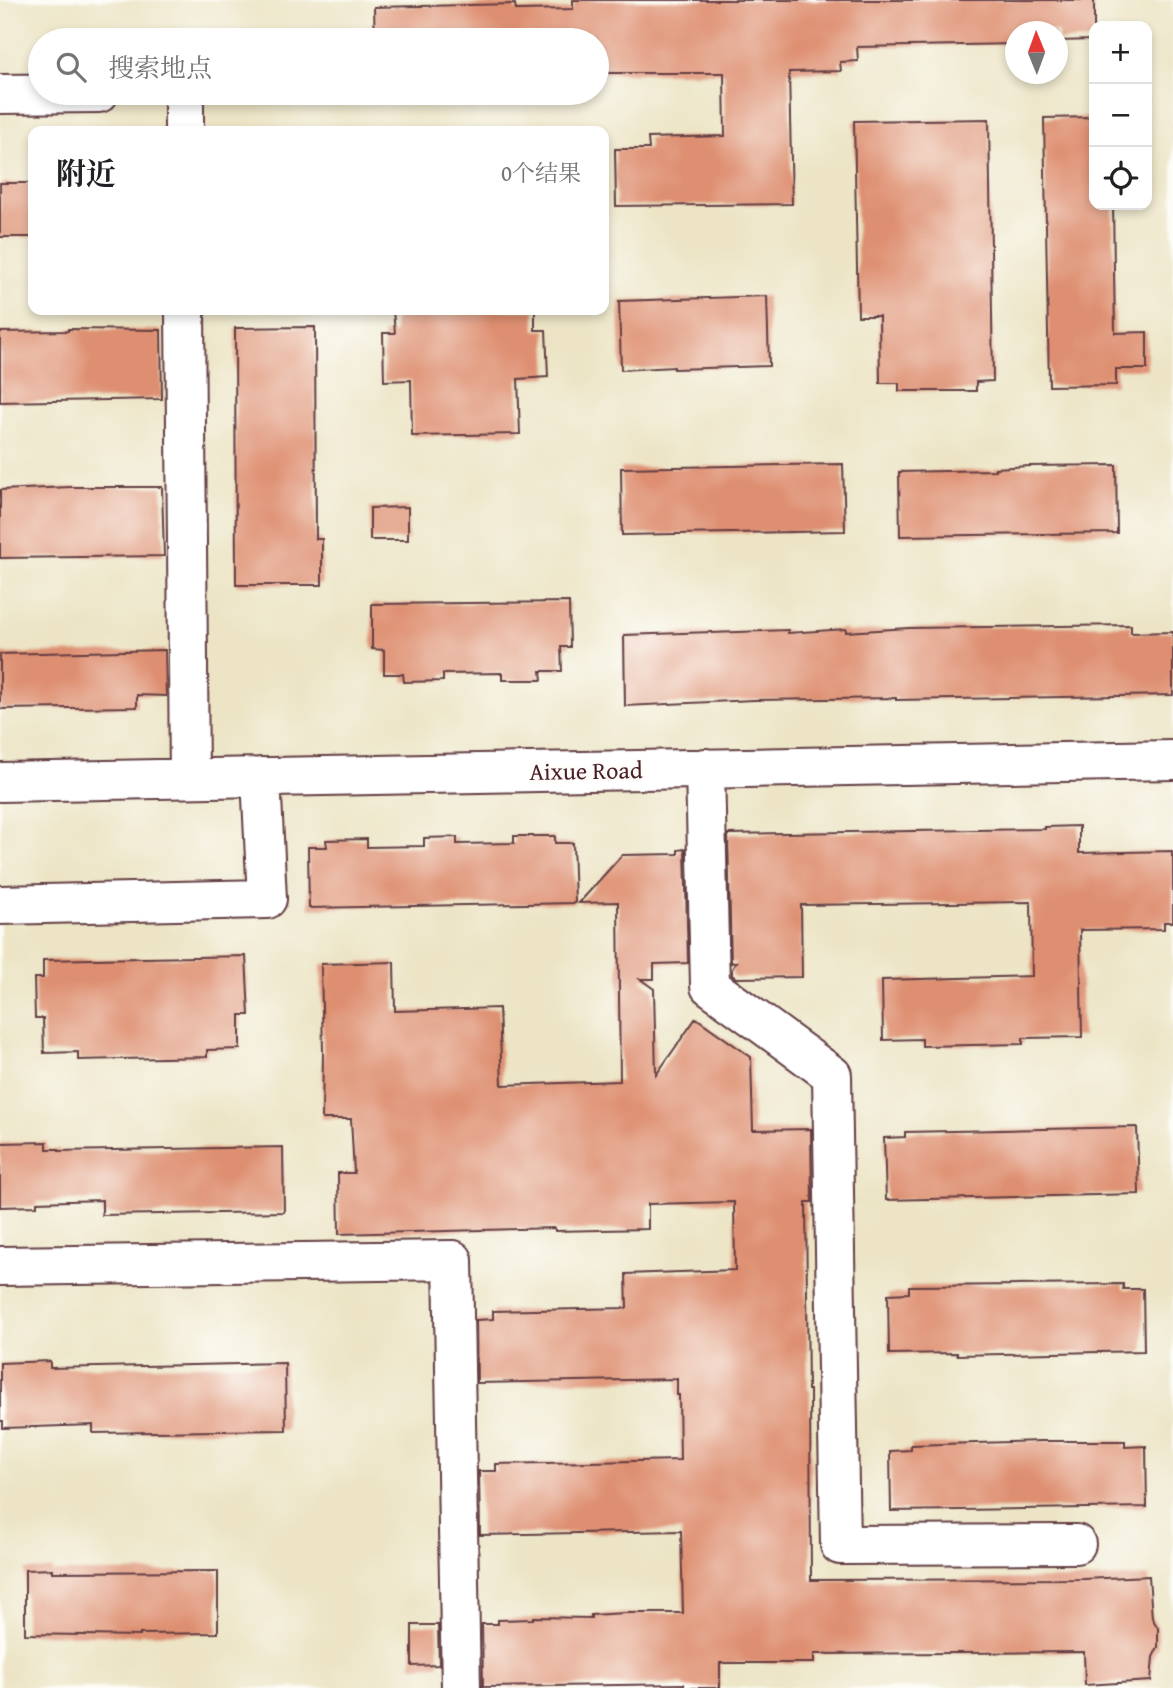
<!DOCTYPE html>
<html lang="zh">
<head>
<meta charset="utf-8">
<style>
	:root { --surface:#fff; --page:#f6f6f6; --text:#202124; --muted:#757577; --line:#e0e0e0 }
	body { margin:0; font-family:"Gentium Book Plus","Noto Serif SC",serif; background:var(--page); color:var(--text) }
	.controls { position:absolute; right:21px; top:21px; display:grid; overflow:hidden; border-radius:14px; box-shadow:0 4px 10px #0003 }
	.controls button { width:63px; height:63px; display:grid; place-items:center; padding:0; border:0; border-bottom:2px solid var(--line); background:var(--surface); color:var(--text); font:35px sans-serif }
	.compass { position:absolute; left:1005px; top:21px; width:63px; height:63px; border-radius:50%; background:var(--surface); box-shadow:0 4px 10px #0003; rotate:359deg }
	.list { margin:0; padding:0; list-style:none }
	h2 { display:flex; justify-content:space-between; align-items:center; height:91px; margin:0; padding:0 28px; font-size:30px }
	h2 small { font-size:23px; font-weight:400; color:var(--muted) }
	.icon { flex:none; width:38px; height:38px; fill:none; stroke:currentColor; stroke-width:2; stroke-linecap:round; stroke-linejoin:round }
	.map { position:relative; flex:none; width:1173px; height:1688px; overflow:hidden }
	.search { position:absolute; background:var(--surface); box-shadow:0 4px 10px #0003; left:28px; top:28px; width:581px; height:77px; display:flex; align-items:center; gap:18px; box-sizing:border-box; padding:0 24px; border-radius:38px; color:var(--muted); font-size:26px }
	.panel { position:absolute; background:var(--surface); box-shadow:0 4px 10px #0003; left:28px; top:126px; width:581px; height:189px; border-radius:14px }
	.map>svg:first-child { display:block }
	.building { fill:#de8f71 }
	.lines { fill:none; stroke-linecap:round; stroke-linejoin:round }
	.minor-casing { stroke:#623d42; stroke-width:42 }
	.minor { stroke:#fff; stroke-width:38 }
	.labels { text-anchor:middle; stroke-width:5; stroke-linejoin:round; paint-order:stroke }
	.street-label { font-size:24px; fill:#4a1f2b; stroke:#fdfcf7 }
</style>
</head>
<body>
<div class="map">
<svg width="1173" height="1688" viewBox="0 0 1173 1688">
	<rect width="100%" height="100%" fill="#fdfcf7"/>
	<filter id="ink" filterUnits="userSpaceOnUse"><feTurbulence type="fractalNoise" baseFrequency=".0143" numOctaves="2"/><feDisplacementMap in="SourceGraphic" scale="14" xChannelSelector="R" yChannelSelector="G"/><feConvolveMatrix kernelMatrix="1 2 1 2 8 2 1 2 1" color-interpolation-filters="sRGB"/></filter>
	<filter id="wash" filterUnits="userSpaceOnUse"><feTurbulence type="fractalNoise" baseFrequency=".00686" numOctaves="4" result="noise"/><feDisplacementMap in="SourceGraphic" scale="28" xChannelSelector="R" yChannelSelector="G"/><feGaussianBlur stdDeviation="1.57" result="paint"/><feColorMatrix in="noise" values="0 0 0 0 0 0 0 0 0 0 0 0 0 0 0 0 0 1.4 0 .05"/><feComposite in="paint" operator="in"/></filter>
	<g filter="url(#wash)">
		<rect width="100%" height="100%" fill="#ece4c5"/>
		<g id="blocks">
			<path class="building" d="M573,0H1094V40L1058,41V32H1016V44L857,47L858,61L840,62L841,71L789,72L792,204L616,206L615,149H649L648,138L725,136L724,73H597V40H375L374,7L515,4L516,10L573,9Z
				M1094,117V205H1113L1115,333L1147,332V369H1116V385L1049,386L1044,118Z
				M989,119L993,381L976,382V391H899V383H880L879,316H858L854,121Z
				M0,183H33V237H0Z
				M767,296L769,366L674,369V367L621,370L619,301Z
				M393,310H535V330H546L548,377L518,379L520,434L412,436L411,380L384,381L383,333H395Z
				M315,327L316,539H322V585H236L235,328Z
				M68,329L161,330L162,399L0,402V332L68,331Z
				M843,464L845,531L622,535L621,468Z
				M1116,465L1117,533L900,536L899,472L995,470V468L1030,466Z
				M71,487H162L164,556L0,558V490Z
				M408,507V540H370V508Z
				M569,602L570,647H561L562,671H541L542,680H502V673L443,674V681L404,682L403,674H384V650L372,649V604Z
				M1131,625V633L1173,632V695L896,700V698L754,700L625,706L624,635L712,632V633L788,630V633L846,629V632L909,628Z
				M165,650L166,696L137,695V707L0,709V654Z
				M1079,826V853L1172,851V856H1173V922H1164V929L1080,930L1082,1037L1023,1038V1044L922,1046V1039L883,1040L882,980L1032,976L1031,902L801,905L802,977L736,978L732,975V969L736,962L731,963L728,834L1045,829V827Z
				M514,836H555V843H573L575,903L309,908L308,847H327L326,840L367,839V847L424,846V838L457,837V844L514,843Z
				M685,849L688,963L654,964V979H640L654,989L656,1075L696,1018L751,1057L753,1130L811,1129L812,1202H806L808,1390H810L811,1580L1083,1579L1149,1576L1152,1618L1158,1628V1647L1153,1657L1151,1681L1085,1685L1084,1652L814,1654V1663H720V1688H684V1684L483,1687L482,1624H498V1620L533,1619V1617L591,1618V1615L626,1613H683L681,1531L480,1535L479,1471H496V1464L680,1460L679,1395H677V1379L477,1383L476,1320L493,1319V1311L627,1308L626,1274L735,1270L734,1202L648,1204V1229L555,1231V1228L339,1234L338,1173H354L351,1119H322L323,1052L321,964L394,962L395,1011L499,1008L502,1085L620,1081L618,902L579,903L622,855L678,854V850Z
				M246,956L249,1015H240V1049L207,1050V1057L78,1060V1052L44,1053L43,1018H35L34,978H43V960Z
				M1137,1127L1139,1194L886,1200L884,1138L905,1137V1132Z
				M47,1142V1149H59V1151L283,1147L284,1212L102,1215V1200L37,1202V1206L0,1207V1143Z
				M1123,1284V1289H1143L1144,1351L957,1355V1353L889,1354L888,1294L909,1293V1286Z
				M50,1361V1368L285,1363L286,1430L93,1433V1425L3,1428V1421H0V1363Z
				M1041,1441H1125V1447L1146,1446L1147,1507L891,1511L890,1451L911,1450V1445Z
				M52,1569V1572L218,1571V1633L140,1634V1636L25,1634V1570Z
				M412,1625H438L439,1665L412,1666Z"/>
		</g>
	</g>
	<g filter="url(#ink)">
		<use href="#blocks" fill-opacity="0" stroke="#623d42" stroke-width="2"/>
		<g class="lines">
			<g class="minor-casing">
				<path id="minor" d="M184,93V131
					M0,94L99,93
					M185,310L189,778
					M705,768L710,986L832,1075L840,1545L1076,1544
					M0,782L1173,760
					M0,905L267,899L261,777
					M0,1266L453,1260L461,1688"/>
			</g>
			<use href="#minor" class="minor"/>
		</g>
	</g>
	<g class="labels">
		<g class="street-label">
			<text transform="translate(586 771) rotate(-1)" y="8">Aixue Road</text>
		</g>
	</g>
</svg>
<div class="controls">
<button>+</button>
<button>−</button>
<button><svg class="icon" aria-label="locate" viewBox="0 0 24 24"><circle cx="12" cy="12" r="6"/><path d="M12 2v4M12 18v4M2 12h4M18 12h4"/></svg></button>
</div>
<svg class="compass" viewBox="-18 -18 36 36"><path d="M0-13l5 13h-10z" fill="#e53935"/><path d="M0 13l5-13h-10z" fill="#757577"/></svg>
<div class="search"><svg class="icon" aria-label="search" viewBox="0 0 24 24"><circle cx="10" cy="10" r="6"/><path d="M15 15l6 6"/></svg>搜索地点</div>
<section class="panel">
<h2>附近<small>0个结果</small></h2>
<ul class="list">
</ul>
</section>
</div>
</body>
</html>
